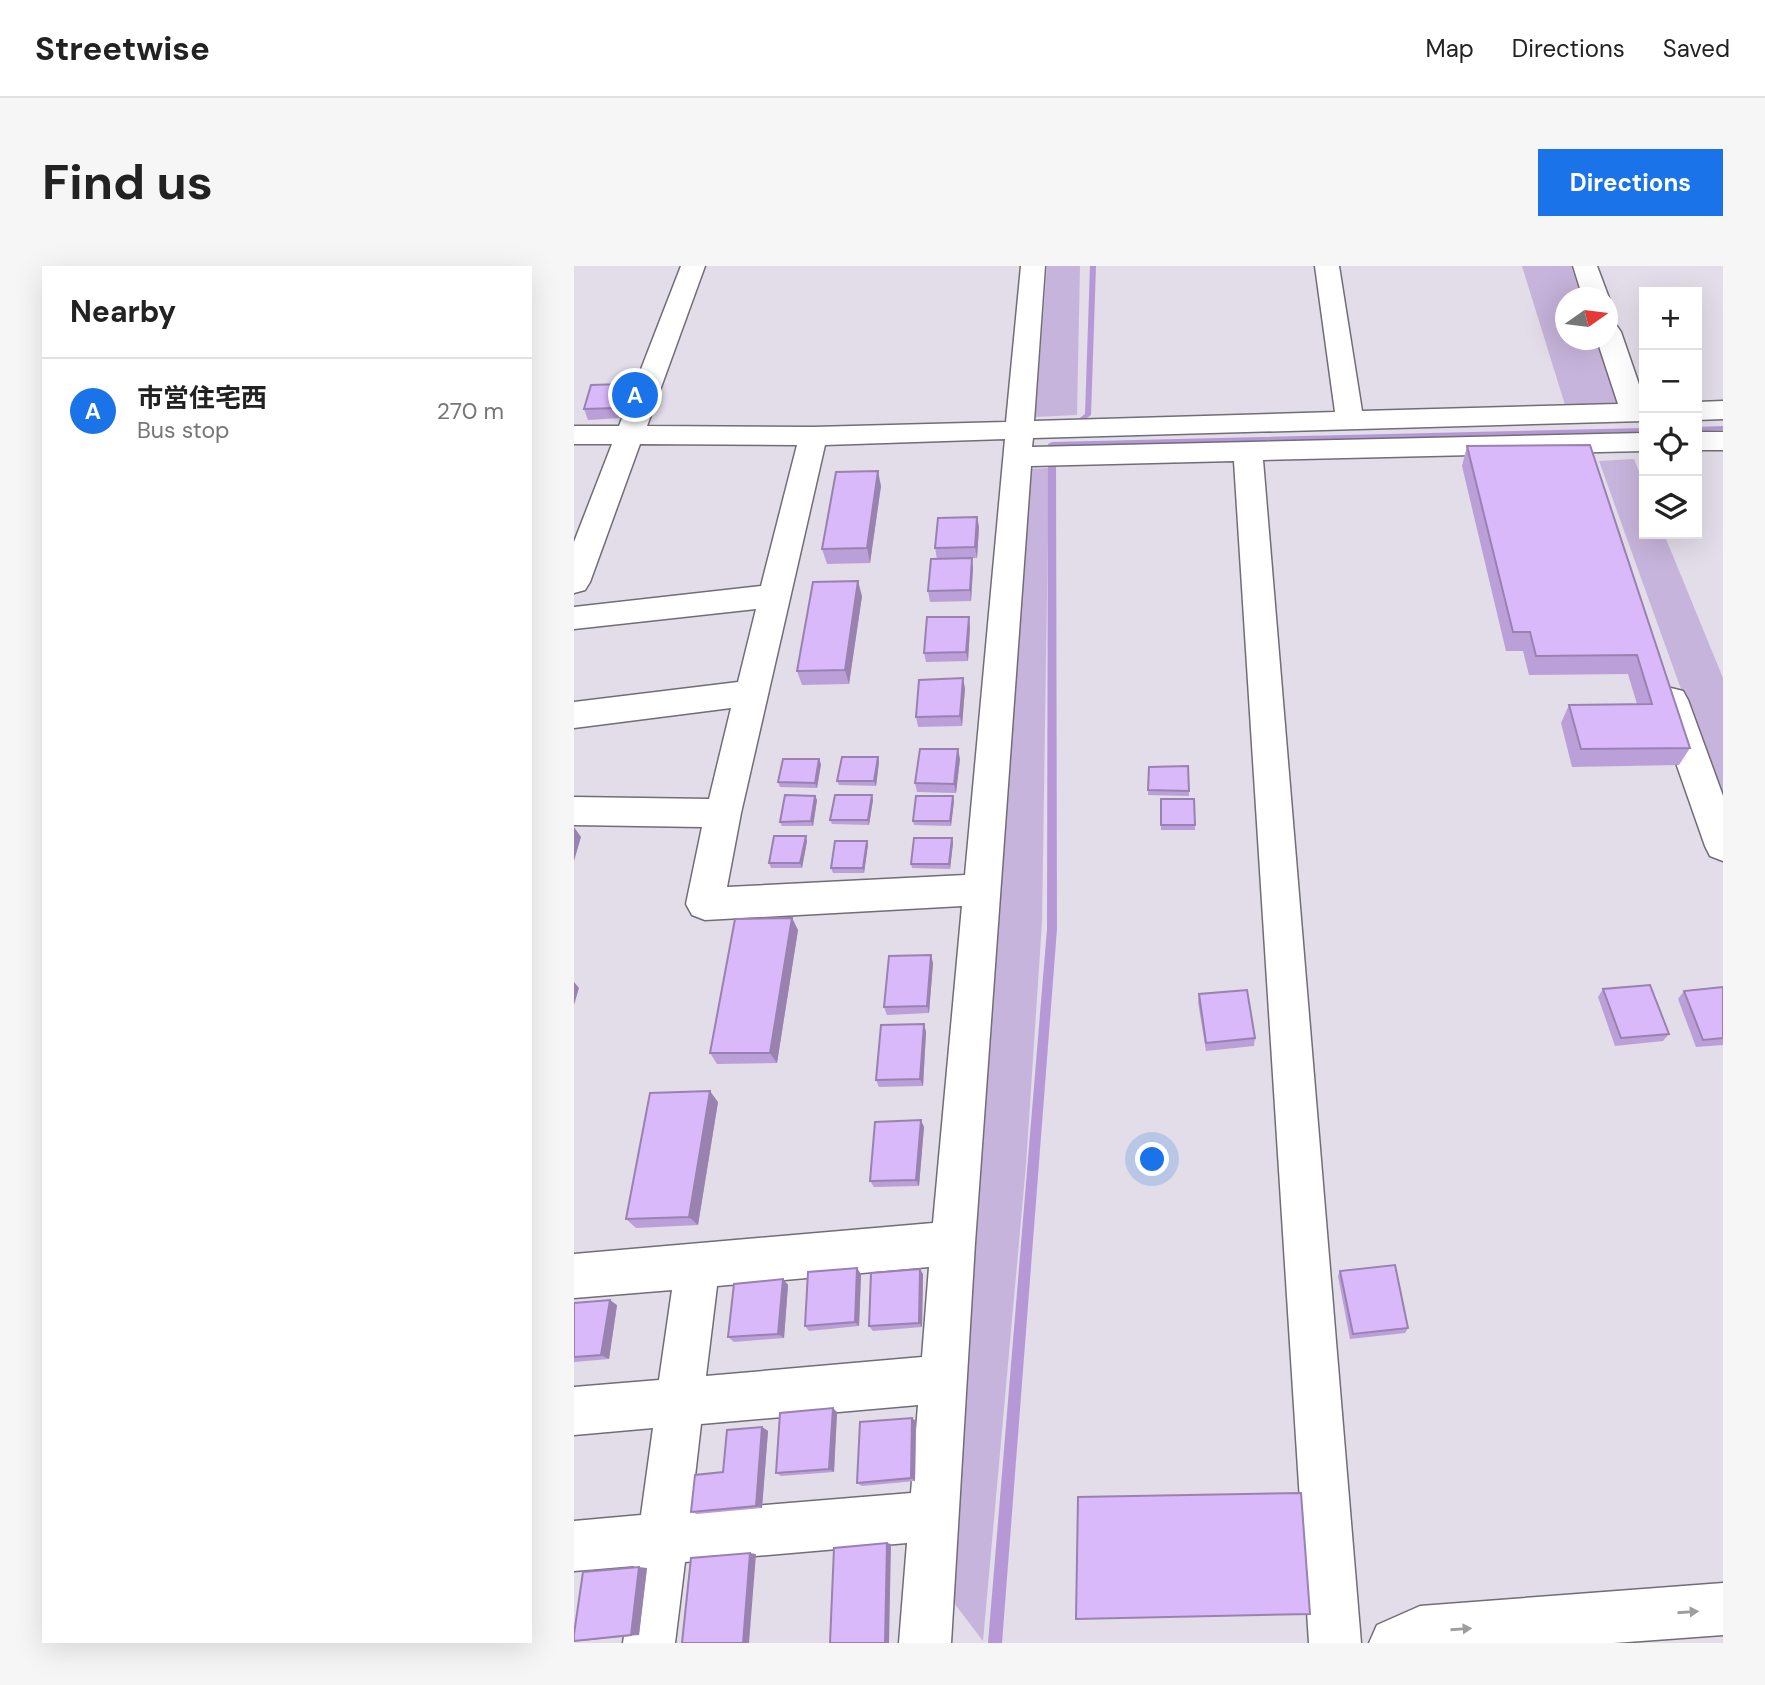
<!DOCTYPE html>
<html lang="en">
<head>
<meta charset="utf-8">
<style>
	:root { --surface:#fff; --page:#f6f6f6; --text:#222; --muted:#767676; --line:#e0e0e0; --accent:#1a73e8 }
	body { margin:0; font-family:"DM Sans","Noto Sans JP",sans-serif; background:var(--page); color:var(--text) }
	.controls { position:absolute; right:21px; top:21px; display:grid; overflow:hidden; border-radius:0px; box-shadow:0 7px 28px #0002 }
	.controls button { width:63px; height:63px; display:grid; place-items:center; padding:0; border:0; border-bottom:2px solid var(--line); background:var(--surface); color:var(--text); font:35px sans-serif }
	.compass { position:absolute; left:981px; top:21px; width:63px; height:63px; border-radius:50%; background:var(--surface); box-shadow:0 7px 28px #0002; rotate:76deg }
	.you { position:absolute; left:579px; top:894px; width:24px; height:24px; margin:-18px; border:5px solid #fff; border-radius:50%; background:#1a73e8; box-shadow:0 0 0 10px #1a73e833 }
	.badge { display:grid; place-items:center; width:46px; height:46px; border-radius:50%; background:var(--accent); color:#fff; font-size:23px; font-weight:700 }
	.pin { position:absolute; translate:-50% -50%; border:4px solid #fff; box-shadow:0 2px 7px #0006 }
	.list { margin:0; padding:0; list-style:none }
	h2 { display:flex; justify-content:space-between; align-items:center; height:91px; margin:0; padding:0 28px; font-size:30px }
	h2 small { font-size:23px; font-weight:400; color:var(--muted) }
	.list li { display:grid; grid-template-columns:46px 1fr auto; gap:21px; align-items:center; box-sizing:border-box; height:105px; padding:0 28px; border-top:2px solid var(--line) }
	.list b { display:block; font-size:26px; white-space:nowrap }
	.list p { margin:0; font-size:23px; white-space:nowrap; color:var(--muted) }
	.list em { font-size:23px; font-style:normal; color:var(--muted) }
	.icon { flex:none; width:38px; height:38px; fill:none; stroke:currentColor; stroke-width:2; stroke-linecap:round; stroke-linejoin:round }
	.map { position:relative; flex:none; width:1149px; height:1377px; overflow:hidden; border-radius:0px }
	header { display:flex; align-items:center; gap:42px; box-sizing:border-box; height:98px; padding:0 35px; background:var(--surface); border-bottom:2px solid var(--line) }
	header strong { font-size:33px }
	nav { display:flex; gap:38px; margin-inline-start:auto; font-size:24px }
	.intro { display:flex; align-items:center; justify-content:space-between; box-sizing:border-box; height:168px; padding:0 42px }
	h1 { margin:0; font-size:49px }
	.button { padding:18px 32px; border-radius:0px; background:var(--accent); color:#fff; font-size:24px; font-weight:700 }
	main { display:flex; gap:42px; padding:0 42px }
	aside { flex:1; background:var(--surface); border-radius:0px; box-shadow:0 7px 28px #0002 }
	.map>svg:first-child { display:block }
	.green { fill:#c7b4dc }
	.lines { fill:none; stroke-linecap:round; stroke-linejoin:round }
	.stream { fill:#b798d7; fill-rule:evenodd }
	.minor-casing { stroke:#716d76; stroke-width:3 }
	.minor { fill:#fff; fill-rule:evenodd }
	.wall { fill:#bb9fd8 }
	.shaded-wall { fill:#9982b0 }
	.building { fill:#dab9fb; stroke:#9982b0; stroke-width:2 }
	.oneway { fill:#9e9d9f }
</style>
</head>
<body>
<header>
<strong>Streetwise</strong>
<nav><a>Map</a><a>Directions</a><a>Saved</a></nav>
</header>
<div class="intro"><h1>Find us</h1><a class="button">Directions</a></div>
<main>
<aside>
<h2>Nearby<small></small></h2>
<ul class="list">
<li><span class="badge">A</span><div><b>市営住宅西</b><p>Bus stop</p></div><em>270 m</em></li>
</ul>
</aside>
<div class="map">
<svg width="1149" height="1377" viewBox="0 0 1149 1377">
	<rect width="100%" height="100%" fill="#e2dde8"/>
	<path class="green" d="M473,0H506L503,149L461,151Z
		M948,0H997L1007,31L992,32V74H1022L1044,138L991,139Z
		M1060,193L1070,218V268H1090L1149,412V540L1025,195Z
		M475,202L468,656L452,899L409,1375L377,1333L426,632L452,203Z"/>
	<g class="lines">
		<path class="stream" d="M516,0H522L517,149L500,162H498V158L511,148Z
			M1149,160V164L1123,165V161Z
			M1070,162V166L482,180L483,663L428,1377H414L473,663L474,178L478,176Z"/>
		<g class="minor-casing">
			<path id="minor" d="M107,0H131L73,160L239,161L432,156L447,0H471L460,155L761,146L741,0H765L788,145L1044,138L1023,74H1034V58L1043,60L1047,66L1070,133V155L459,172L458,181L1070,167V185L689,194L787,1377H735L660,195L457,200L401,977L377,1377H325L333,1277L111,1296L101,1377H49L60,1300L0,1305V1255L67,1249L79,1162L0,1169V1121L85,1114L98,1024L0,1032V988L359,957L388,640L131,654L118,649L112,638L128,561L0,559V531L135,533L157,442L0,462V436L164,416L182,343L0,363V341L187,320L223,179L66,178L16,316L11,324L0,327V276L38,178H0V160H45ZM431,173L391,609L153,621L167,547L251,179ZM355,1001L348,1091L132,1110L143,1020ZM344,1139L337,1227L117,1245L127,1158Z
				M999,0H1023L1035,32L1034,34L1009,32Z
				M1149,135V153L1123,154V136Z
				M1123,166H1149V184H1123Z
				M1097,422L1109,425L1114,434L1149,530V595L1136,590L1131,580L1080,434L1085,425Z
				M1149,1317V1369L1040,1377H795L803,1359L846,1340Z"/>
		</g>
		<use href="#minor" class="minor"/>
	</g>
	<path class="wall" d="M53,128L47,152L14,154L10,143Z
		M1016,179L1116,482L1105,499L998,501L987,457L995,439L1063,438L1054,408L955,409L949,385H932L888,200L893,180Z
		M307,220L296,297L253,298L248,283Z
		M403,251L405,261L403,292L363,293L361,282Z
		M399,302L397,335L356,336L354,325Z
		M288,330L275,418L228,419L223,405Z
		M396,361L394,395L352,396L350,387Z
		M391,422L388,460L344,461L342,451Z
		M304,491L305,496L302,520L265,519L263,515Z
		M386,493L382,527L343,526L341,517Z
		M247,498L243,522L206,521L204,516Z
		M614,500L615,530L574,529L575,501Z
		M241,530L243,534L239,560H208L206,556Z
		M587,533H620L621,564H587Z
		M299,534L295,559L258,558L256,554Z
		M380,535L377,560L340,559L339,555Z
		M233,575L228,602H197L195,597Z
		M293,575L294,579L290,607H259L257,602Z
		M379,577L376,603L338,602L337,598Z
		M218,652L224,664L203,797L143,798L136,787Z
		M359,697L355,747L313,749L310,741Z
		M1149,721V779L1122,781L1104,733L1110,725Z
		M1029,723L1095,768L1089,775L1041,780L1024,731Z
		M625,728L681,772L680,780L632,785L624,736Z
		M350,758L352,766L349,820L305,821L302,814Z
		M144,836L124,959L62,962L52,953Z
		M350,861L345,920L300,921L296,915Z
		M766,1005L834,1062L831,1067L776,1073L764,1010Z
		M287,1008L285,1060L235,1065L231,1060Z
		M349,1008L348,1061L299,1065L295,1060Z
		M209,1013L214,1019L210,1072L160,1076L154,1071Z
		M0,1037L43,1039L35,1093L0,1096Z
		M263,1146L260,1206L207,1210L202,1207Z
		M342,1155L341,1215L288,1220L283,1217Z
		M188,1161L194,1165L188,1242L123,1248L117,1246L149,1206Z
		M73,1302L65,1369L8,1375H0Z"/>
	<path class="shaded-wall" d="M49,118L53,128L47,152L42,142Z
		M304,205L307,220L296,297L293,282Z
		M403,251L405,261L403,292L401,281Z
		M398,292L399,302L397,335L396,324Z
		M284,315L288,330L275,418L271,404Z
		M395,351L396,361L394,395L392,386Z
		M389,412L391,422L388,460L386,450Z
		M384,483L386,493L382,527L380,518Z
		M304,491L305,496L302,520L300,515Z
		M245,493L247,498L243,522L241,517Z
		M298,529L299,534L295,559L294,554Z
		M241,530L243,534L239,560L237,555Z
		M379,530L380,535L377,560L376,555Z
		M0,561L7,571L0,595Z
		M232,570L233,575L228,602L226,597Z
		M378,572L379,577L376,603L375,598Z
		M293,575L294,579L290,607L289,602Z
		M218,652L224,664L203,797L196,787Z
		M357,689L359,697L355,747L353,740Z
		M0,716L5,722L0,739Z
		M350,758L352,766L349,820L346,813Z
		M136,825L144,836L124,959L115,951Z
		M347,854L350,861L345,920L342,914Z
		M283,1002L287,1008L285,1060L281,1056Z
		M346,1003L349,1008L348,1061L345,1057Z
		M209,1013L214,1019L210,1072L204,1068Z
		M36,1034L43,1039L35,1093L27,1089Z
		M259,1142L263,1146L260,1206L255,1203Z
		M338,1152L342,1155L341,1215L337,1212Z
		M188,1161L194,1165L188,1242L182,1240Z
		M313,1277L317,1278L315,1377H311Z
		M176,1287L182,1288L175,1377H169Z
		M65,1301L73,1302L65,1369H57Z"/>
	<path class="building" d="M49,118L42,142L10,143L17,119Z
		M1016,179L1116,482L1007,483L995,439L1078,438L1063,389L962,390L956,366H939L893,180Z
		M304,205L293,282L248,283L262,206Z
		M403,251L401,281L361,282L364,252Z
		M398,292L396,324L354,325L357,293Z
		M284,315L271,404L223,405L239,316Z
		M353,351H395L392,386L350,387Z
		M389,412L386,450L342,451L345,414Z
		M346,483H384L380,518L341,517Z
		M268,491H304L300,515H263Z
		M209,493H245L241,517L204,516Z
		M614,500L615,525L574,524L575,501Z
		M211,529L241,530L237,555L206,556Z
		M261,529H298L294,554H256Z
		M342,530H379L376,555H339Z
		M587,533H620L621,559H587Z
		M200,570H232L226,597H195Z
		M340,572H378L375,598H337Z
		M261,575H293L289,602H257Z
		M218,652L196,787H136L161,653Z
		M357,689L353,740L310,741L315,690Z
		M1076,719L1095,768L1047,772L1029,723Z
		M1149,721V772L1129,774L1110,725Z
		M673,724L681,772L632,777L625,728Z
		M350,758L346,813L302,814L307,759Z
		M136,825L115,951L52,953L76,827Z
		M347,854L342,914L296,915L301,856Z
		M821,999L834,1062L779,1068L766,1005Z
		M283,1002L281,1056L231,1060L234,1006Z
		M346,1003L345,1057L295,1060L297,1007Z
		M209,1013L204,1068L154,1071L160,1018Z
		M36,1034L27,1089L0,1091V1037Z
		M259,1142L255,1203L202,1207L206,1147Z
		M338,1152L337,1212L283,1217L286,1156Z
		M188,1161L182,1240L117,1246L121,1209L149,1206L153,1164Z
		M727,1227L736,1348L502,1353L504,1231Z
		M313,1277L311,1377H256L260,1282Z
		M176,1287L169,1377H108L117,1292Z
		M65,1301L57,1369L0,1375V1368L9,1306Z"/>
	<defs><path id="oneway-solid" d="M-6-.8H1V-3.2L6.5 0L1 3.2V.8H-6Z" transform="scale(1.75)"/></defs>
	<g class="oneway">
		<use href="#oneway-solid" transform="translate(1114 1346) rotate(-4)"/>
		<use href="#oneway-solid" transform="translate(887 1363) rotate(-4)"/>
	</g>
</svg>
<div class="controls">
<button>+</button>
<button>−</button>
<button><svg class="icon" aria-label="locate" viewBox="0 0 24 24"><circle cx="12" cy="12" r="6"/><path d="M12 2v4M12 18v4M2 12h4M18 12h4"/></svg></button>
<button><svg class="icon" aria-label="layers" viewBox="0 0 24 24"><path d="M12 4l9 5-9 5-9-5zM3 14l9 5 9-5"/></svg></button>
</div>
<svg class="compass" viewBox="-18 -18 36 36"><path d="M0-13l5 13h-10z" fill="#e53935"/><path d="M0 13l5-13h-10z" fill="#767676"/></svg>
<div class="you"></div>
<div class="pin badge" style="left:61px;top:129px">A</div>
</div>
</main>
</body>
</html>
